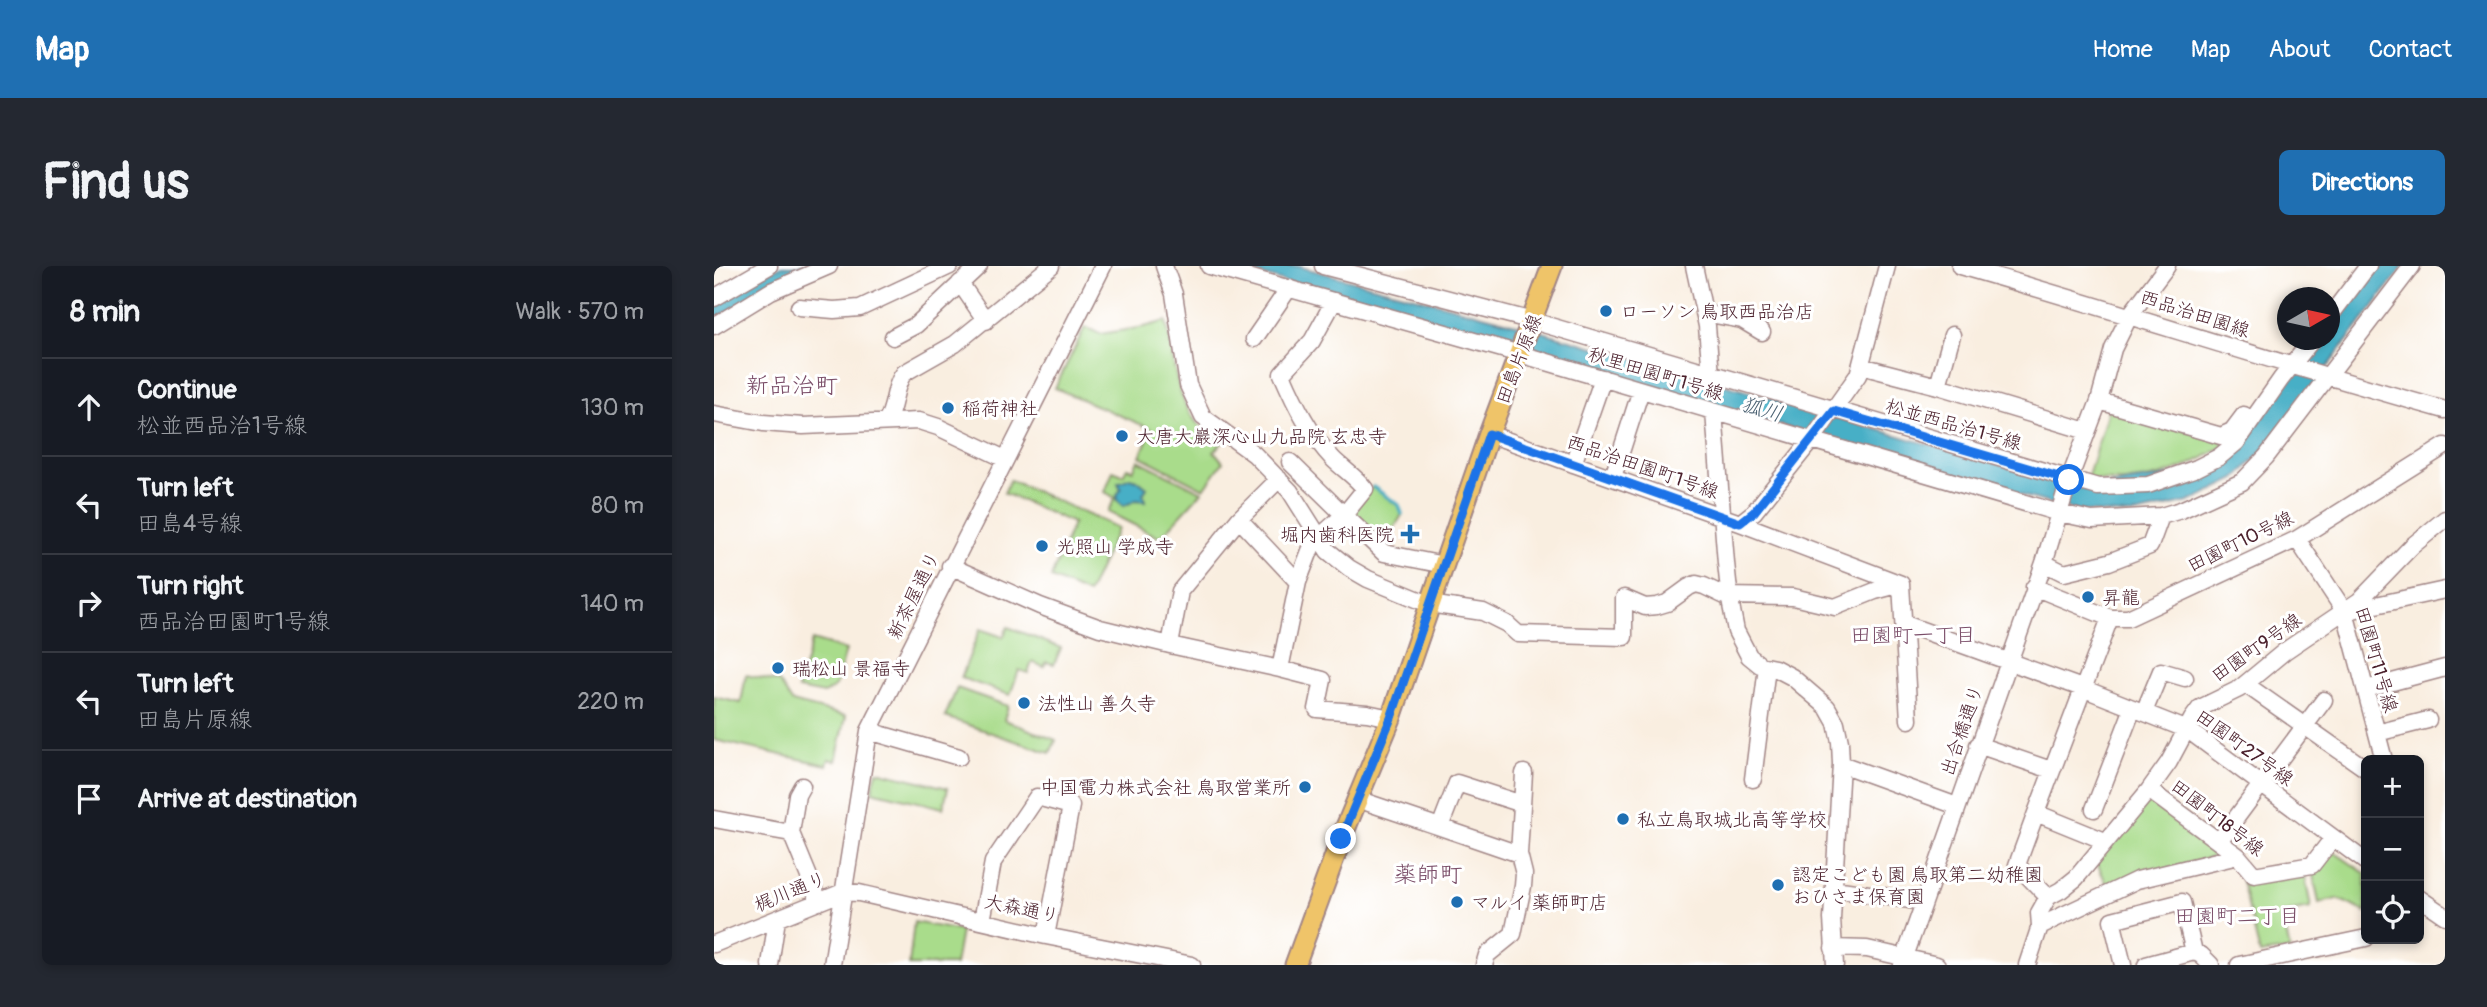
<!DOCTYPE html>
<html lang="en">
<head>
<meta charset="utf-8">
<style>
	:root { --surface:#171b24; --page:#242831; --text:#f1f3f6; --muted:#9ea1a6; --line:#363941; --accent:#1f6fb2 }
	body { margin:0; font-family:Pangolin,"Klee One",sans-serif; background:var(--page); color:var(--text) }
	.controls { position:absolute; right:21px; bottom:21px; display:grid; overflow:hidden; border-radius:10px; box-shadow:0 4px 10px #0003 }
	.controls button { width:63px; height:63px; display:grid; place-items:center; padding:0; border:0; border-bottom:2px solid var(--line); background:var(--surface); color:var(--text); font:35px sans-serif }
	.compass { position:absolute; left:1563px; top:21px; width:63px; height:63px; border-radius:50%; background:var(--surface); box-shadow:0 4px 10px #0003; rotate:81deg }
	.stop { position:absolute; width:21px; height:21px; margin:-16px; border:5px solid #1a73e8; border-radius:50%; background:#fff }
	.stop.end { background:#1a73e8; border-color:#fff; box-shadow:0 2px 7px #0008 }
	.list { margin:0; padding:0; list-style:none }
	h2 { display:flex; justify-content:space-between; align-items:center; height:91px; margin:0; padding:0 28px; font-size:30px }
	h2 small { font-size:23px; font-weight:400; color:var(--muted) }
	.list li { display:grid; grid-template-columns:46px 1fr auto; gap:21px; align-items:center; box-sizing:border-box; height:98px; padding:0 28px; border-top:2px solid var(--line) }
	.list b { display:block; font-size:26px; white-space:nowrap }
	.list p { margin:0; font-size:23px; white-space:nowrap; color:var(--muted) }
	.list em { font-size:23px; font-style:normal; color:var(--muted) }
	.icon { flex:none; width:38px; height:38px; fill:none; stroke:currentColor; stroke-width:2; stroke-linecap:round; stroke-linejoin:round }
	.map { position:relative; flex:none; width:1731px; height:699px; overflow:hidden; border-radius:10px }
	header { display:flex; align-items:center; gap:42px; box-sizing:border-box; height:98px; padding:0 35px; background:var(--accent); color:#fff }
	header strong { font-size:33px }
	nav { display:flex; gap:38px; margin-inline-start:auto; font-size:24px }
	.intro { display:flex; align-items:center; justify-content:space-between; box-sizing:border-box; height:168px; padding:0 42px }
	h1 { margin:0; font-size:49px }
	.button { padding:18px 32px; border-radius:10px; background:var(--accent); color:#fff; font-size:24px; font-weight:700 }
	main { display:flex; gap:42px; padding:0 42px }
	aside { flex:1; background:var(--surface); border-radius:10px; box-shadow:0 4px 10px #0003 }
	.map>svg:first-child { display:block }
	.green { fill:#a9dc8b; stroke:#7a7e5b; stroke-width:2 }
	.water { fill:#47afc6; stroke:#486778; stroke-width:2 }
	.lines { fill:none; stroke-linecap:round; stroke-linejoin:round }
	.stream { stroke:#47afc6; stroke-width:3.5 }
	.minor-casing { stroke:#a28686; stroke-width:19 }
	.major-casing { stroke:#a28686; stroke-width:23 }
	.minor { stroke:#fff; stroke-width:16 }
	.major { stroke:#efc469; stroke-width:19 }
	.route { stroke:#1a73e8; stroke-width:9 }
	.poi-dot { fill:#1f6fb2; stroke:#fff; stroke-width:2.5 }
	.labels { text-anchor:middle; stroke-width:6; stroke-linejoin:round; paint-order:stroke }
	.poi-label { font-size:19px; fill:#4a1f2b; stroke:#fff; text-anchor:start }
	.street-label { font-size:19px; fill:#4a1f2b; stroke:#fff }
	.water-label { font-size:21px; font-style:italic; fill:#496071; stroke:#fff }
	.neighbourhood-label { font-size:21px; fill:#7a4d68; stroke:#fff }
	.quarter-label { font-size:23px; fill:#7a4d68; stroke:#fff }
</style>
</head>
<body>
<header>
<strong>Map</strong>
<nav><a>Home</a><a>Map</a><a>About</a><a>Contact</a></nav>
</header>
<div class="intro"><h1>Find us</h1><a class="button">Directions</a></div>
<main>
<aside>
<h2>8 min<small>Walk · 570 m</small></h2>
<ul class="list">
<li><svg class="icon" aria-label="ahead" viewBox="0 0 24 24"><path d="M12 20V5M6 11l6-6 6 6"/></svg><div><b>Continue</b><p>松並西品治1号線</p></div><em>130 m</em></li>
<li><svg class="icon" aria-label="left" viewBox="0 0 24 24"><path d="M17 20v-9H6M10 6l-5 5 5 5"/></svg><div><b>Turn left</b><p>田島4号線</p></div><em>80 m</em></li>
<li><svg class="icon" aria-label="right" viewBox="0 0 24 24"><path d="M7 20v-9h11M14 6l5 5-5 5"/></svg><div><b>Turn right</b><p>西品治田園町1号線</p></div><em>140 m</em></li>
<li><svg class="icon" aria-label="left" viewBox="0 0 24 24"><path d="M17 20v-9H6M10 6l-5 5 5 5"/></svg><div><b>Turn left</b><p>田島片原線</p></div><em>220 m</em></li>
<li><svg class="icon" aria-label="arrive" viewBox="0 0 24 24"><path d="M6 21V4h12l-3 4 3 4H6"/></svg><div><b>Arrive at destination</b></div></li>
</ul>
</aside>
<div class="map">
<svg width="1731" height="699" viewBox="0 0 1731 699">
	<rect width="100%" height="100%" fill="#fff"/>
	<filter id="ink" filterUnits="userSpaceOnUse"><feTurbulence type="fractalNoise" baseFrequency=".0143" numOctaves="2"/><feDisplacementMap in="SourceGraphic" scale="14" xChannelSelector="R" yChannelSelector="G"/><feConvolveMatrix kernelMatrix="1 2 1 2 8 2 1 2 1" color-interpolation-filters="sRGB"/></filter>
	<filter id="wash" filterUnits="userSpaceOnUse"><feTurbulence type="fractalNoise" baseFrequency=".00686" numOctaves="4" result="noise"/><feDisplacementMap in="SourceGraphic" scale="28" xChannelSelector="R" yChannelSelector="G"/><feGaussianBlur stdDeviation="1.57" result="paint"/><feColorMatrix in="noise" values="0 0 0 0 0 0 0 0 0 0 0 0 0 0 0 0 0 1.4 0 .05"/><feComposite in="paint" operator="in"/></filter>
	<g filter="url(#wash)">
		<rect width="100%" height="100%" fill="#f9eee0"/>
		<path class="green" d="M452,55C460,90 460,139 490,164C495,169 503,172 509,176L500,185L509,196L490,223L426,190L438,163L341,122L371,61L386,68L430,61Z
			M1395,141L1514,177C1484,197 1448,214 1411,215C1399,216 1385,214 1373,213Z
			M424,194L488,226L446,272L394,246L401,232L391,226L399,205L409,209L413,202L419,204Z
			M296,214L404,262L374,328L337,312L359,257L290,227Z
			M658,221L684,240L688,249L669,281L636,248Z
			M294,361L347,382L340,398L332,396L330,401L318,396L314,407L305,404L296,429L247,412L266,363L289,371Z
			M98,374L132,384L122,420L110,428L84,423Z
			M32,409L65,416L78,436L132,450L122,495L115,493L113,499L0,474V431L27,437Z
			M243,422L294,440L290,454L342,474L336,487L231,451Z
			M163,505L234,522L229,542L158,525Z
			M1435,529L1512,586L1395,623L1381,593Z
			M1613,586H1620L1652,608V646L1624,633L1605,637L1598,605Z
			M1590,605L1597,642L1568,647L1576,684L1546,688L1528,615Z
			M200,656L247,665L241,699H195Z"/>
		<path class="water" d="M68,0H98L0,53V38L37,14Z
			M516,0H583L784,53L1368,223L1489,205L1605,74H1616V60L1661,0H1690L1553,180L1522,213L1475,236L1417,249L1362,245Z
			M416,212L423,214L433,222L429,228L431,235L422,234L410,240L403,234V229L407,223L404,217Z"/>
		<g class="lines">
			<path class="stream" d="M659,221L685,239L688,248"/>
		</g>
	</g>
	<g filter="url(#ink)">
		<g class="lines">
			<g class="minor-casing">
				<path id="minor" d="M450,0L460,28L474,119L489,151L540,188L576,225L614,285L635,302L654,313L715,338L769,346L793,358L804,368L910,371V332L931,341L943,340L953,337L975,321L982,318L990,320L1011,330L1079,331L1121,341L1161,325L1187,318
					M495,0L806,88L1345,247L1378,254L1447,250L1467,244L1528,216L1552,191L1698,0
					M609,0L819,55L1384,221L1434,219L1483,202L1505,191L1523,176L1567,113L1598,74
					M980,0L993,60L997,109
					M1246,0C1408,46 1568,99 1731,144
					M246,17L272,55
					M0,32L55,0
					M85,41L120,44L146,42L236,0
					M990,47L1028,54L1048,66
					M1616,50L1654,0
					M0,60L57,25L115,0
					M179,71L202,59L265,0
					M540,73L575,22
					M1147,100L1224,120L1373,165
					M1224,120L1238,69
					M1385,135L1507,170L1518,165L1530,149
					M1000,146L1012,297L1016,334L1022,365L1035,390L1046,399L1061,402L1078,411L1113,441L1122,457L1126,476L1127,498L1118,653L1121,699
					M0,148L49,157L89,160L205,155L224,161L291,193
					M172,156C182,141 179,121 190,107L241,78L337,0
					M775,168L1026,257L1187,318
					M576,196L630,249L651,223C642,211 629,203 619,193C596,169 581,138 568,108L598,75L620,35
					M859,198L889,112
					M899,211L927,124
					M525,253L565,213
					M1026,257L1040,246L1100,171L1144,109L1173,0
					M1583,273L1631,346L1670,494
					M1330,297L1350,307L1395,296L1436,280L1447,250
					M236,300L326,340L386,362L456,379
					M1187,318L1195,454
					M1320,321L1396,352
					M1634,345L1731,324
					M1191,358L1368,422L1474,464L1652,596
					M566,403L456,379L466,325L525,253L584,316
					M1531,418L1652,503
					M1652,423L1731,402
					M1430,446L1447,405L1471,412
					M677,452L653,447L603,443L609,414L566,403L584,316L599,277L630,249L670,287L730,299
					M155,465L245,491
					M1663,467L1714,454
					M1264,479L1337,504
					M1127,498L1243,540
					M1039,513L1053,401
					M1435,524L1524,590L1540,609L1598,599L1619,572
					M643,533L726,561L743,517L808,538
					M1380,543L1419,442
					M1322,547L1396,352H1414L1583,273L1731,180
					M0,553L77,567L105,635
					M726,561L805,588
					M77,567L83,529L88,520
					M1505,575L1610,434
					M1120,623L1210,636
					M1334,631L1303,599L1322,547L1391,575
					M1705,632L1731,650
					M268,655L279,596L323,531L357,540L332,670
					M1326,660L1423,614L1524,590
					M0,678L129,626L145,627L332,670L478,699
					M1119,682L1153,683L1223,699
					M56,699L63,653
					M118,699L155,465L389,0
					M770,699L773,689L799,668L809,620L810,608L805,588L810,507
					M1188,699L1330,297L1355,214L1385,135L1399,83L1416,49L1453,0
					M1313,699L1326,660L1325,647L1334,631L1347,624L1362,612L1435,524L1455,496L1478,453L1486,442L1525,423L1571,385L1645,335L1698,280L1731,253
					M1409,699L1398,654L1468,636L1480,686L1487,689L1497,699
					M1432,699L1480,686
					M1525,699L1652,672"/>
			</g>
			<g class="major-casing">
				<path id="major" d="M581,699L627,573L677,452L775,168L838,0"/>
			</g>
			<use href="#minor" class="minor"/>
			<use href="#major" class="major"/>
		</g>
	</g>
	<g class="lines" filter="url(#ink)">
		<path class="route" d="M627,573L677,452L775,168L1026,257L1040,246L1120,145L1355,214"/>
	</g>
	<g class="poi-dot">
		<circle cx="892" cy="45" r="7"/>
		<circle cx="234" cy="142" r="7"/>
		<circle cx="408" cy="170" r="7"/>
		<path d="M692.5 257.5h7v7h7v7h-7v7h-7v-7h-7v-7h7z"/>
		<circle cx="328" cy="280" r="7"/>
		<circle cx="1374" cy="331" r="7"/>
		<circle cx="64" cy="402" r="7"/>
		<circle cx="310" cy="437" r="7"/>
		<circle cx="591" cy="521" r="7"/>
		<circle cx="909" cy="553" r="7"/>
		<circle cx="1064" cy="619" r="7"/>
		<circle cx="743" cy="636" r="7"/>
	</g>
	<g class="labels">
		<g class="poi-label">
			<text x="906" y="52">ローソン 鳥取西品治店</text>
			<text x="248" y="149">稲荷神社</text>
			<text x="422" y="177">大唐大巖深心山九品院 玄忠寺</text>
			<text x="680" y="275" text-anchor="end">堀内歯科医院</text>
			<text x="342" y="287">光照山 学成寺</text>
			<text x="1388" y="338">昇龍</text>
			<text x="78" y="409">瑞松山 景福寺</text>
			<text x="324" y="444">法性山 善久寺</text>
			<text x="577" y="528" text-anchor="end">中国電力株式会社 鳥取営業所</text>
			<text x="923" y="560">私立鳥取城北高等学校</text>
			<text x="1078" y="615">認定こども園 鳥取第二幼稚園<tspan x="1078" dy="22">おひさま保育園</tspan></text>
			<text x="757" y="643">マルイ 薬師町店</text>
		</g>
		<g class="street-label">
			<text transform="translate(1481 47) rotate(18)" y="7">西品治田園線</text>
			<text transform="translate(804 93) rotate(-69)" y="7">田島片原線</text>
			<text transform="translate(942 107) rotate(17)" y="7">秋里田園町1号線</text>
			<text transform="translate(1240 158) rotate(16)" y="7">松並西品治1号線</text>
			<text transform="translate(929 200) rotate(19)" y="7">西品治田園町1号線</text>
			<text transform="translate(1526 275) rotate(-26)" y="7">田園町10号線</text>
			<text transform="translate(199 329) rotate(-64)" y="7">新茶屋通り</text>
			<text transform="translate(1542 381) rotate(-35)" y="7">田園町9号線</text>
			<text transform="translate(1663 393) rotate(74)" y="7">田園町11号線</text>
			<text transform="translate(1247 464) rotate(-71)" y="7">出合橋通り</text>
			<text transform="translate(1531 481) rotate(36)" y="7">田園町27号線</text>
			<text transform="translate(1504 551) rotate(38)" y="7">田園町18号線</text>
			<text transform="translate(76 625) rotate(-22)" y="7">梶川通り</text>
			<text transform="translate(308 642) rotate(12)" y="7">大森通り</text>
		</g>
		<g class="water-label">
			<text transform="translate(1048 143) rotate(16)" y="7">狐川</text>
		</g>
		<g class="neighbourhood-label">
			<text x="1199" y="376">田園町一丁目</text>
			<text x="1523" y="657">田園町二丁目</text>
		</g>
		<g class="quarter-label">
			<text x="78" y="127">新品治町</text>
			<text x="714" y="616">薬師町</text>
		</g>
	</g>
</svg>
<div class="controls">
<button>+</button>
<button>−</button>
<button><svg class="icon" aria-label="locate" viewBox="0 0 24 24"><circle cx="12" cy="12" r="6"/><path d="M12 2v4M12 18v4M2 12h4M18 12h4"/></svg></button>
</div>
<svg class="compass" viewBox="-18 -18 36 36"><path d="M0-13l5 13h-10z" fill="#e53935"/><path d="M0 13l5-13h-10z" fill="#9ea1a6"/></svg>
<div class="stop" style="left:1355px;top:214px"></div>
<div class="stop end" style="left:627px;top:573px"></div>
</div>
</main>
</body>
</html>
